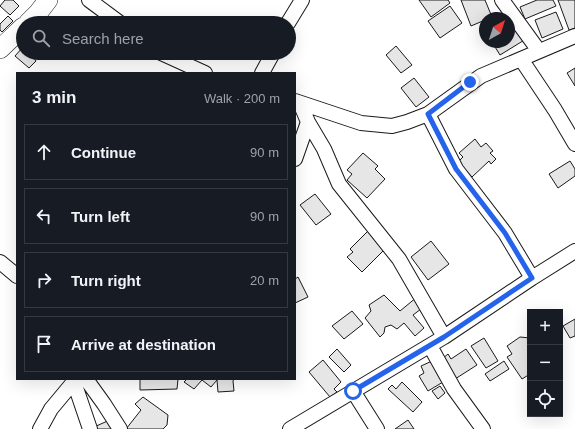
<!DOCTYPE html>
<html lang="en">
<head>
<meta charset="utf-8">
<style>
	:root { --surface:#171b24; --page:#20242c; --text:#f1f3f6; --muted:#9ea1a6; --line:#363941 }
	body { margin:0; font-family:Helvetica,sans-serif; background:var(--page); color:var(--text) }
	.controls { position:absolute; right:12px; bottom:12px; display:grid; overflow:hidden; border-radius:0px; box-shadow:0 4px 16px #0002 }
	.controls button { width:36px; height:36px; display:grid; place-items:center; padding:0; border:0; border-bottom:1px solid var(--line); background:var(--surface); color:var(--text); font:20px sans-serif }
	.compass { position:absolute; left:479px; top:12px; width:36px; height:36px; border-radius:50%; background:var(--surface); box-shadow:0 4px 16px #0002; rotate:39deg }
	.stop { position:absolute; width:12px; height:12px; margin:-9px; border:3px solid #2563eb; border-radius:50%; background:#fff }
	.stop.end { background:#2563eb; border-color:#fff; box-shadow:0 1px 4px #0008 }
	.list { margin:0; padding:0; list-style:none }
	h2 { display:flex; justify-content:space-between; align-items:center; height:52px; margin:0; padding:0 16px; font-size:17px }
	h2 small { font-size:13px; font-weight:400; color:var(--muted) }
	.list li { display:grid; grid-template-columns:26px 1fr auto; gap:12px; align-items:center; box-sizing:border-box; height:56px; margin:0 8px 8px; padding:0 8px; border:1px solid var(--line); border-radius:0px }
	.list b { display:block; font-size:15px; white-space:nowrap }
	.list em { font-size:13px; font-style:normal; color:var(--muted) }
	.icon { flex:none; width:22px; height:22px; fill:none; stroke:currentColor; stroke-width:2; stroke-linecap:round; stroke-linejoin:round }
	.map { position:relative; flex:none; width:575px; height:429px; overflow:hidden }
	.search { position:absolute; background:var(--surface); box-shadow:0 4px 16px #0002; left:16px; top:16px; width:280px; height:44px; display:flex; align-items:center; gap:10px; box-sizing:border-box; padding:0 14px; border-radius:22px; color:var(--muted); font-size:15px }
	.panel { position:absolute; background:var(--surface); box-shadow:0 4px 16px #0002; left:16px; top:72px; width:280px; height:308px; border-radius:0px }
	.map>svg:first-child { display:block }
	.building { fill:#e6e6e6; stroke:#1a1a1a }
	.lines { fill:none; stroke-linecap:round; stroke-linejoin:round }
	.street-casing { stroke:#1a1a1a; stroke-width:16 }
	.secondary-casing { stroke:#1a1a1a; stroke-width:20 }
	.street { stroke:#fff; stroke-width:14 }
	.secondary { stroke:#fff; stroke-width:19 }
	.route { stroke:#2563eb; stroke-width:5 }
</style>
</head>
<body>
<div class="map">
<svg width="575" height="429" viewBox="0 0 575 429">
	<rect width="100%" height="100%" fill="#fff"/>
	<path class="building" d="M5,0H13L19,6L10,15L0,6Z
		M419,0H448L450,3L431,17Z
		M461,0H485L492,17L485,18V20L471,26Z
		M537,0H553L556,6L525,19L520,7Z
		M558,0H575V28L569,30Z
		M450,6L462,23L440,38L428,21Z
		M556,12L563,29L542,38L535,20Z
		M8,16L13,21L2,32L0,30V24Z
		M514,20L526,39L500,55L492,42H509V22Z
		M396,46L412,65L401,73L386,55Z
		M23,47V53H37L33,57L36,61L29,68L15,56Z
		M575,68V86L567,73Z
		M414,78L429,97L416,107L401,88Z
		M475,139L481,147L486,143L493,151L490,153L496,159L491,164L489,161L472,177L458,162L463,157L459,153Z
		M363,153L378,166L375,169L385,179L367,198L347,180L352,174L347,170Z
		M570,161L575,169V176L558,188L549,174Z
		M315,194L331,214L316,225L300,205Z
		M368,231L385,249L362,272L347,257L353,252L350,249Z
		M431,241L449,264L428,280L411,257Z
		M298,277L308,297L295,303V279Z
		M384,295L400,311L417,297L425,306L413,315L424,328L415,336L404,323L397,329L391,325L385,327L384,333L380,337L365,318L371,311L369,305Z
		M352,311L363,324L344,339L332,326Z
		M575,319V336L570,338L563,326Z
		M520,337L530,338V374L522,379L507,357L512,354L507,346Z
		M484,338L498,361L486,368L471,346Z
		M337,349L351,365L344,372L329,357Z
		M466,349L477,365L455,379L442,359L448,354L451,359Z
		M323,360L341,382L334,389L337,392L330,397L309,372Z
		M432,361L443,382L428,391L419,376L424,373L421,366Z
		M504,361L509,369L490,381L485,374Z
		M140,379H178L177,389L140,390Z
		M187,379H234L233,381L234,391L218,392L217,380L211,387L202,380L194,389L184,382Z
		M402,382L422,402L413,412L388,389L392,385L396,389Z
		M440,386L445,393L438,399L432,391Z
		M143,397L168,415L167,425L163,429H126L141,410L135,404Z
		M112,419L116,429H94V427Z
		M408,420L414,429H395Z"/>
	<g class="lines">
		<g class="street-casing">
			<path id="street" d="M89,0L120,23
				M502,0L539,51
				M288,23L302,0
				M161,53L205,73
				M521,59L555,110L575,144
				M262,73L273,53
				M295,101L361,123L392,126L407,122L428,114L481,76L575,36
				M300,103L308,122L324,149L339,184L399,259L444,337
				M428,114L456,169L505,233L532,278
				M295,159L308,122
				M0,262L17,276
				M430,346L454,389L483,429
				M73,379L90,429
				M86,379L104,404L120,429
				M353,391L377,429
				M40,429L51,409L76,379
				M290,429L444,337L532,278L575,251"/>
		</g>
		<g class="secondary-casing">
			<path id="secondary" d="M28,23L38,13L48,0
				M0,49L23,27"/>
		</g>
		<use href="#street" class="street"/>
		<use href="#secondary" class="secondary"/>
	</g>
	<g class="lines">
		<path class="route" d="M353,391L444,337L532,278L505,233L456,169L428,114L470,82"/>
	</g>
</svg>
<div class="controls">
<button>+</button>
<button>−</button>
<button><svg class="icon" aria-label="locate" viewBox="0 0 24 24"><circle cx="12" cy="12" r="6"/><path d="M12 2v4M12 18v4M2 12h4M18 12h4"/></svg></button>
</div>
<svg class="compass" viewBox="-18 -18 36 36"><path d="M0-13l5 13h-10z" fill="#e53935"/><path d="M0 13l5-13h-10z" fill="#9ea1a6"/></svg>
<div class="stop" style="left:353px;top:391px"></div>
<div class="stop end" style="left:470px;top:82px"></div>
<div class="search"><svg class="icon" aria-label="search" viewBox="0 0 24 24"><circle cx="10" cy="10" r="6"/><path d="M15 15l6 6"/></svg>Search here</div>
<section class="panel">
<h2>3 min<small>Walk · 200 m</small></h2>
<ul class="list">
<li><svg class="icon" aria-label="ahead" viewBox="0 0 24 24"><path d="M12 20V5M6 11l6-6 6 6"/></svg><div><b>Continue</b></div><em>90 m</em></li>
<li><svg class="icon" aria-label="left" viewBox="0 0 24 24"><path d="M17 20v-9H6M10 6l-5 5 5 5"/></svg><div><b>Turn left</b></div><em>90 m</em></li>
<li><svg class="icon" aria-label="right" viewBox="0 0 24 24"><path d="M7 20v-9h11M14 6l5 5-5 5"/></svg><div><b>Turn right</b></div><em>20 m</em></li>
<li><svg class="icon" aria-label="arrive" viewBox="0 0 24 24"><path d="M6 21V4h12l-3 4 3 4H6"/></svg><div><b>Arrive at destination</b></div></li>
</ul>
</section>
</div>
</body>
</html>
